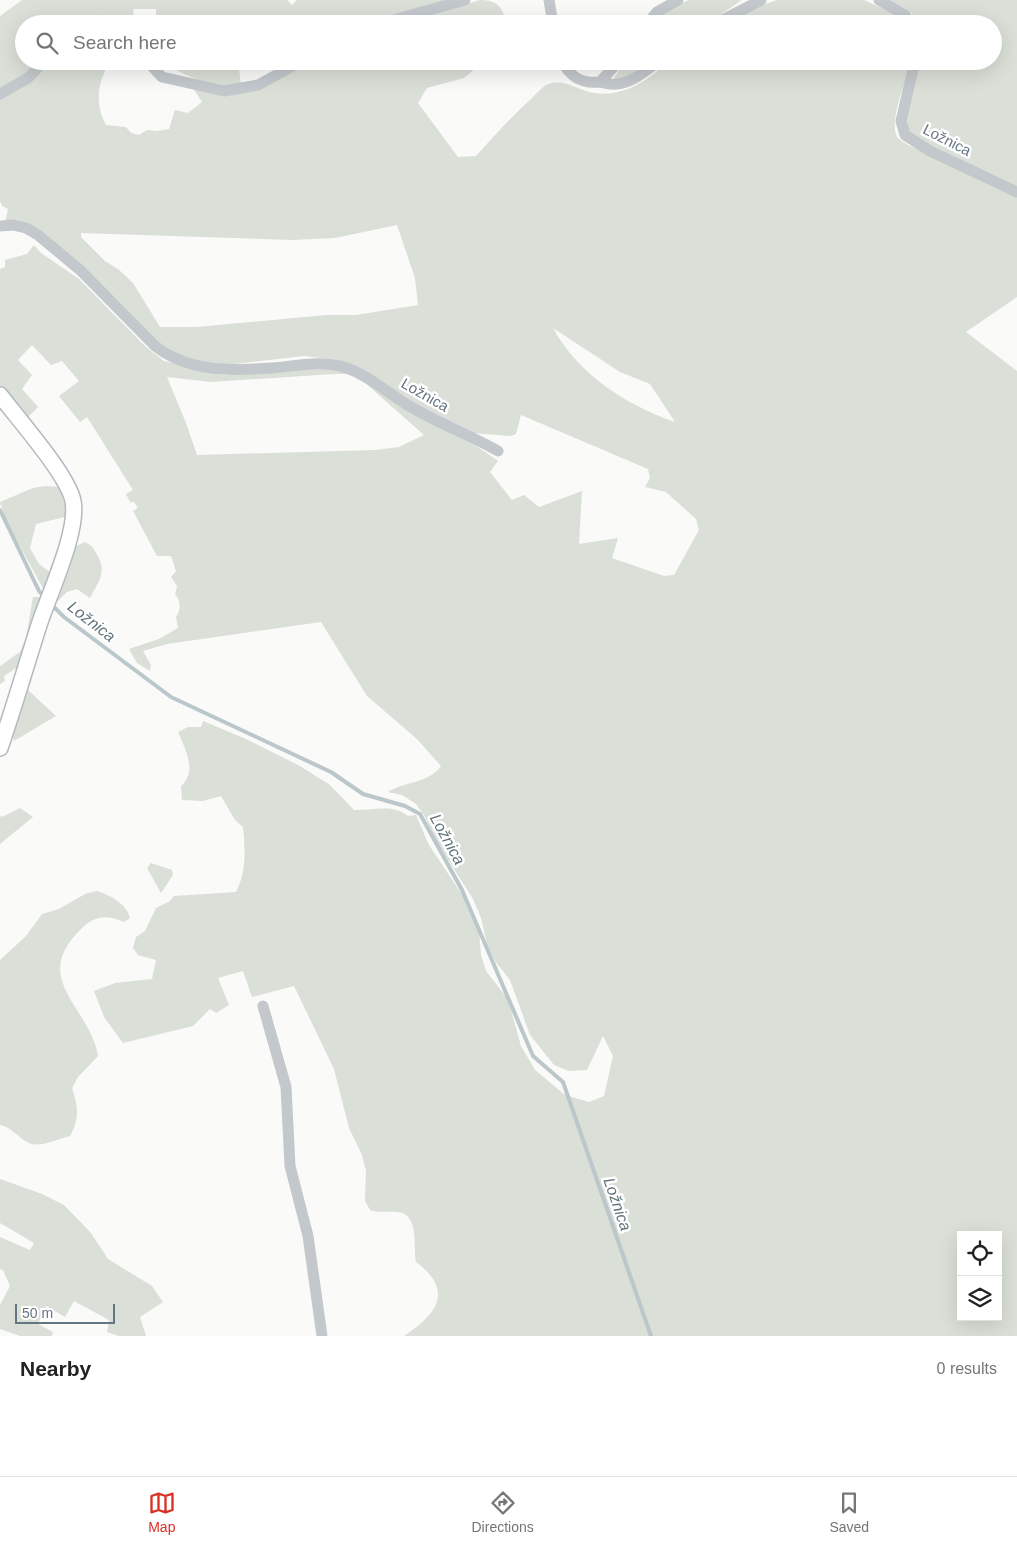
<!DOCTYPE html>
<html lang="en">
<head>
<meta charset="utf-8">
<style>
	:root { --surface:#fff; --page:#f2f2f2; --text:#222; --muted:#767676; --line:#e0e0e0; --accent:#d93025 }
	body { margin:0; font-family:Helvetica,sans-serif; background:var(--page); color:var(--text) }
	.controls { position:absolute; right:15px; bottom:15px; display:grid; overflow:hidden; border-radius:0px; box-shadow:0 5px 20px #0002 }
	.controls button { width:45px; height:45px; display:grid; place-items:center; padding:0; border:0; border-bottom:1px solid var(--line); background:var(--surface); color:var(--text); font:25px sans-serif }
	.scale { position:absolute; left:15px; bottom:12px; width:100px; box-sizing:border-box; padding-left:5px; border:2px solid #657683; border-top:0; font-size:14px; line-height:18px; white-space:nowrap; color:#657683; -webkit-text-stroke:4px #fff; paint-order:stroke }
	.list { margin:0; padding:0; list-style:none }
	h2 { display:flex; justify-content:space-between; align-items:center; height:65px; margin:0; padding:0 20px; font-size:21px }
	h2 small { font-size:16px; font-weight:400; color:var(--muted) }
	.icon { flex:none; width:28px; height:28px; fill:none; stroke:currentColor; stroke-width:2; stroke-linecap:round; stroke-linejoin:round }
	.map { position:relative; flex:none; width:1017px; height:1336px; overflow:hidden }
	.search { position:absolute; background:var(--surface); box-shadow:0 5px 20px #0002; left:15px; right:15px; top:15px; height:55px; display:flex; align-items:center; gap:12px; box-sizing:border-box; padding:0 18px; border-radius:28px; color:var(--muted); font-size:19px }
	.sheet { height:140px; background:var(--surface) }
	nav { display:flex; justify-content:space-around; align-items:center; box-sizing:border-box; height:70px; border-top:1px solid var(--line); background:var(--surface); font-size:14px; color:var(--muted) }
	nav a { display:grid; justify-items:center; gap:2px }
	nav .on { color:var(--accent) }
	.map>svg:first-child { display:block }
	.green { fill:#dadfd7; fill-rule:evenodd }
	.lines { fill:none; stroke-linecap:round; stroke-linejoin:round }
	.stream { stroke:#bbc7cb; stroke-width:4 }
	.secondary-casing { stroke:#b3babf; stroke-width:18 }
	.street { stroke:#c3c8cc; stroke-width:11 }
	.secondary { stroke:#fff; stroke-width:15 }
	.labels { text-anchor:middle; stroke-width:5; stroke-linejoin:round; paint-order:stroke }
	.street-label { font-size:15px; fill:#657683; stroke:#fff }
	.water-label { font-size:16px; font-style:italic; fill:#60757c; stroke:#fff }
</style>
</head>
<body>
<div class="map">
<svg width="1017" height="1336" viewBox="0 0 1017 1336">
	<rect width="100%" height="100%" fill="#fafaf8"/>
	<path class="green" d="M22,0H287L292,5L297,0H452L364,24H333L330,17L316,21L313,15L289,21L290,24H178L177,18L156,16V9H133L135,24H127L113,17L91,18L77,24H24V61H40L30,72L0,89V16Z
		M480,0C496,0 505,7 505,24H396Z
		M689,0H742L706,24H654L669,9Z
		M777,0H864L899,16L907,24H726L750,9Z
		M890,0H1017V187L913,138L906,127L910,91L922,61H993V24H922L908,10Z
		M50,61H101L108,65C97,85 95,105 106,125L126,127L131,133L139,135L147,130L157,131L169,129L175,110L188,113L202,102L191,85L217,94L294,71L309,61H484L464,78L427,88L418,103L458,157L476,156C494,136 512,116 532,98C536,94 541,88 546,85C563,77 577,90 594,93C624,97 648,81 668,61H913C907,77 887,124 898,138C901,141 905,143 908,145L1017,197V297L966,332L1017,371V1336H404C438,1314 454,1290 416,1262C413,1247 420,1213 397,1212C388,1211 378,1213 370,1210L365,1201L366,1171L362,1155L349,1128L334,1069L294,986L252,997L243,971L218,978L229,1005L216,1013L210,1009L193,1026L123,1043L104,1017L94,991L115,983L152,979L156,960L138,955L133,948L136,937L145,931L156,908L170,901L174,896L236,892C247,871 245,849 243,827L235,820L221,796L203,801L182,800L181,786C198,771 185,749 178,732L188,727H201L203,721L246,739L300,766L330,785L354,810C373,811 392,803 408,816L416,815L429,845L467,902L479,931L481,955L486,971L508,999L521,1046L535,1070L565,1095L589,1102L604,1096L613,1056L603,1036L587,1070L569,1071L554,1065L530,1035L510,980L495,961L487,944L481,918L473,899L435,839L424,815L416,804L402,795L388,792C405,781 428,784 441,766L417,739L367,696L321,622L167,644L143,651L151,665L150,671L137,663L129,649L159,639L178,628L176,617C181,609 181,602 175,594L177,586L171,577L176,571L171,556H157L133,511L138,508L134,502H130L126,494L133,490L87,417L80,422L59,396L79,381L62,361L51,365L32,345L18,360L32,375L22,389L38,407L28,417L0,385V269L5,267V260L27,254L34,245L41,253L79,279L146,347L164,361L224,375L301,367L344,370L478,447L498,461L490,472L512,500L524,495L539,507L582,491L579,544L618,538L612,558L664,576L674,575L699,530L696,519L666,492L645,487L650,478L648,469L521,415L516,434L511,436L473,433L413,404L360,368L337,360L304,356L217,366L169,354L40,231L25,222H5L8,209L2,206L0,201V97L43,69ZM397,225L415,278L418,305L356,315H326L196,327H160L133,283L118,269L105,261L81,237V233L292,240L335,238ZM553,328L620,372L650,384L675,422C626,405 578,374 553,328ZM333,374H352L363,381L424,435L399,447L375,450L197,455L186,423L167,377L211,382ZM961,1235H998V1317H961Z
		M174,61H238L241,85C218,90 194,79 174,69Z
		M625,61H652L620,81L614,78Z
		M45,486L60,487L66,510L65,517L36,524L30,548L39,564L51,573L45,592L5,519L0,502L33,488Z
		M85,542C91,545 93,547 96,553C108,572 99,580 90,598L77,589L67,592L57,602L76,546Z
		M33,597H43L21,665L4,676L5,681L0,684V666L20,652L26,638Z
		M28,690L56,716L14,741L13,736Z
		M20,808L33,817L0,844V815L2,817Z
		M151,863L172,870L173,875L161,893L147,868Z
		M97,891C111,896 126,903 130,918L124,922C108,915 96,915 82,928C28,980 90,1006 98,1056L78,1077L72,1088C78,1107 80,1118 70,1136C58,1139 38,1149 27,1142C17,1136 12,1128 0,1125V960L26,936L42,914L59,909L85,894Z
		M0,1179L42,1194L64,1205L91,1233L108,1259L152,1286L163,1302L140,1317L146,1336H119L107,1332L109,1320L74,1301L65,1317L46,1306L38,1324L53,1332L52,1336H20L0,1329V1305L10,1286L3,1270L0,1269V1237L30,1250L34,1243L0,1223Z"/>
	<g class="lines">
		<path class="stream" d="M0,510L39,591L45,598
			M50,603L64,617L171,697L331,772L363,794L405,806L420,814L462,890L533,1056L563,1082L651,1336"/>
		<g class="secondary-casing">
			<path id="secondary" d="M0,395C18,419 68,475 73,501C79,531 49,594 39,625C26,666 14,707 0,748"/>
		</g>
		<path class="street" d="M549,0L553,24
			M879,0L905,15L911,24
			M86,24L103,20L115,24
			M379,24L465,0
			M647,24L657,12L678,0
			M715,24L761,0
			M147,61L162,77L224,91L258,85L302,61
			M562,61C570,77 582,84 600,82L619,61
			M915,61L901,121L905,135L930,151L1017,192
			M600,82C625,90 640,75 659,61
			M0,94L28,78L44,61
			M0,226L13,225L26,228L38,235L80,270L155,346C188,372 231,371 272,368C296,366 320,360 344,367C368,375 385,391 406,404C435,422 468,434 498,451
			M263,1006L286,1087L290,1166L308,1236L322,1336"/>
		<use href="#secondary" class="secondary"/>
	</g>
	<g class="labels">
		<g class="street-label">
			<text transform="translate(947 140) rotate(27)" y="5">Ložnica</text>
			<text transform="translate(425 395) rotate(30)" y="5">Ložnica</text>
		</g>
		<g class="water-label">
			<text transform="translate(92 621) rotate(38)" y="6">Ložnica</text>
			<text transform="translate(448 839) rotate(61)" y="6">Ložnica</text>
			<text transform="translate(618 1204) rotate(71)" y="6">Ložnica</text>
		</g>
	</g>
</svg>
<div class="controls">
<button><svg class="icon" aria-label="locate" viewBox="0 0 24 24"><circle cx="12" cy="12" r="6"/><path d="M12 2v4M12 18v4M2 12h4M18 12h4"/></svg></button>
<button><svg class="icon" aria-label="layers" viewBox="0 0 24 24"><path d="M12 4l9 5-9 5-9-5zM3 14l9 5 9-5"/></svg></button>
</div>
<div class="scale">50 m</div>
<div class="search"><svg class="icon" aria-label="search" viewBox="0 0 24 24"><circle cx="10" cy="10" r="6"/><path d="M15 15l6 6"/></svg>Search here</div>
</div>
<section class="sheet">
<h2>Nearby<small>0 results</small></h2>
<ul class="list">
</ul>
</section>
<nav>
<a class="on"><svg class="icon" aria-label="map" viewBox="0 0 24 24"><path d="M3 6l6-2 6 2 6-2v14l-6 2-6-2-6 2zM9 4v14M15 6v14"/></svg>Map</a>
<a><svg class="icon" aria-label="directions" viewBox="0 0 24 24"><path d="M12 3l9 9-9 9-9-9zM9 14v-3h6M13 9l2 2-2 2"/></svg>Directions</a>
<a><svg class="icon" aria-label="saved" viewBox="0 0 24 24"><path d="M7 4h10v16l-5-4-5 4z"/></svg>Saved</a>
</nav>
</body>
</html>
